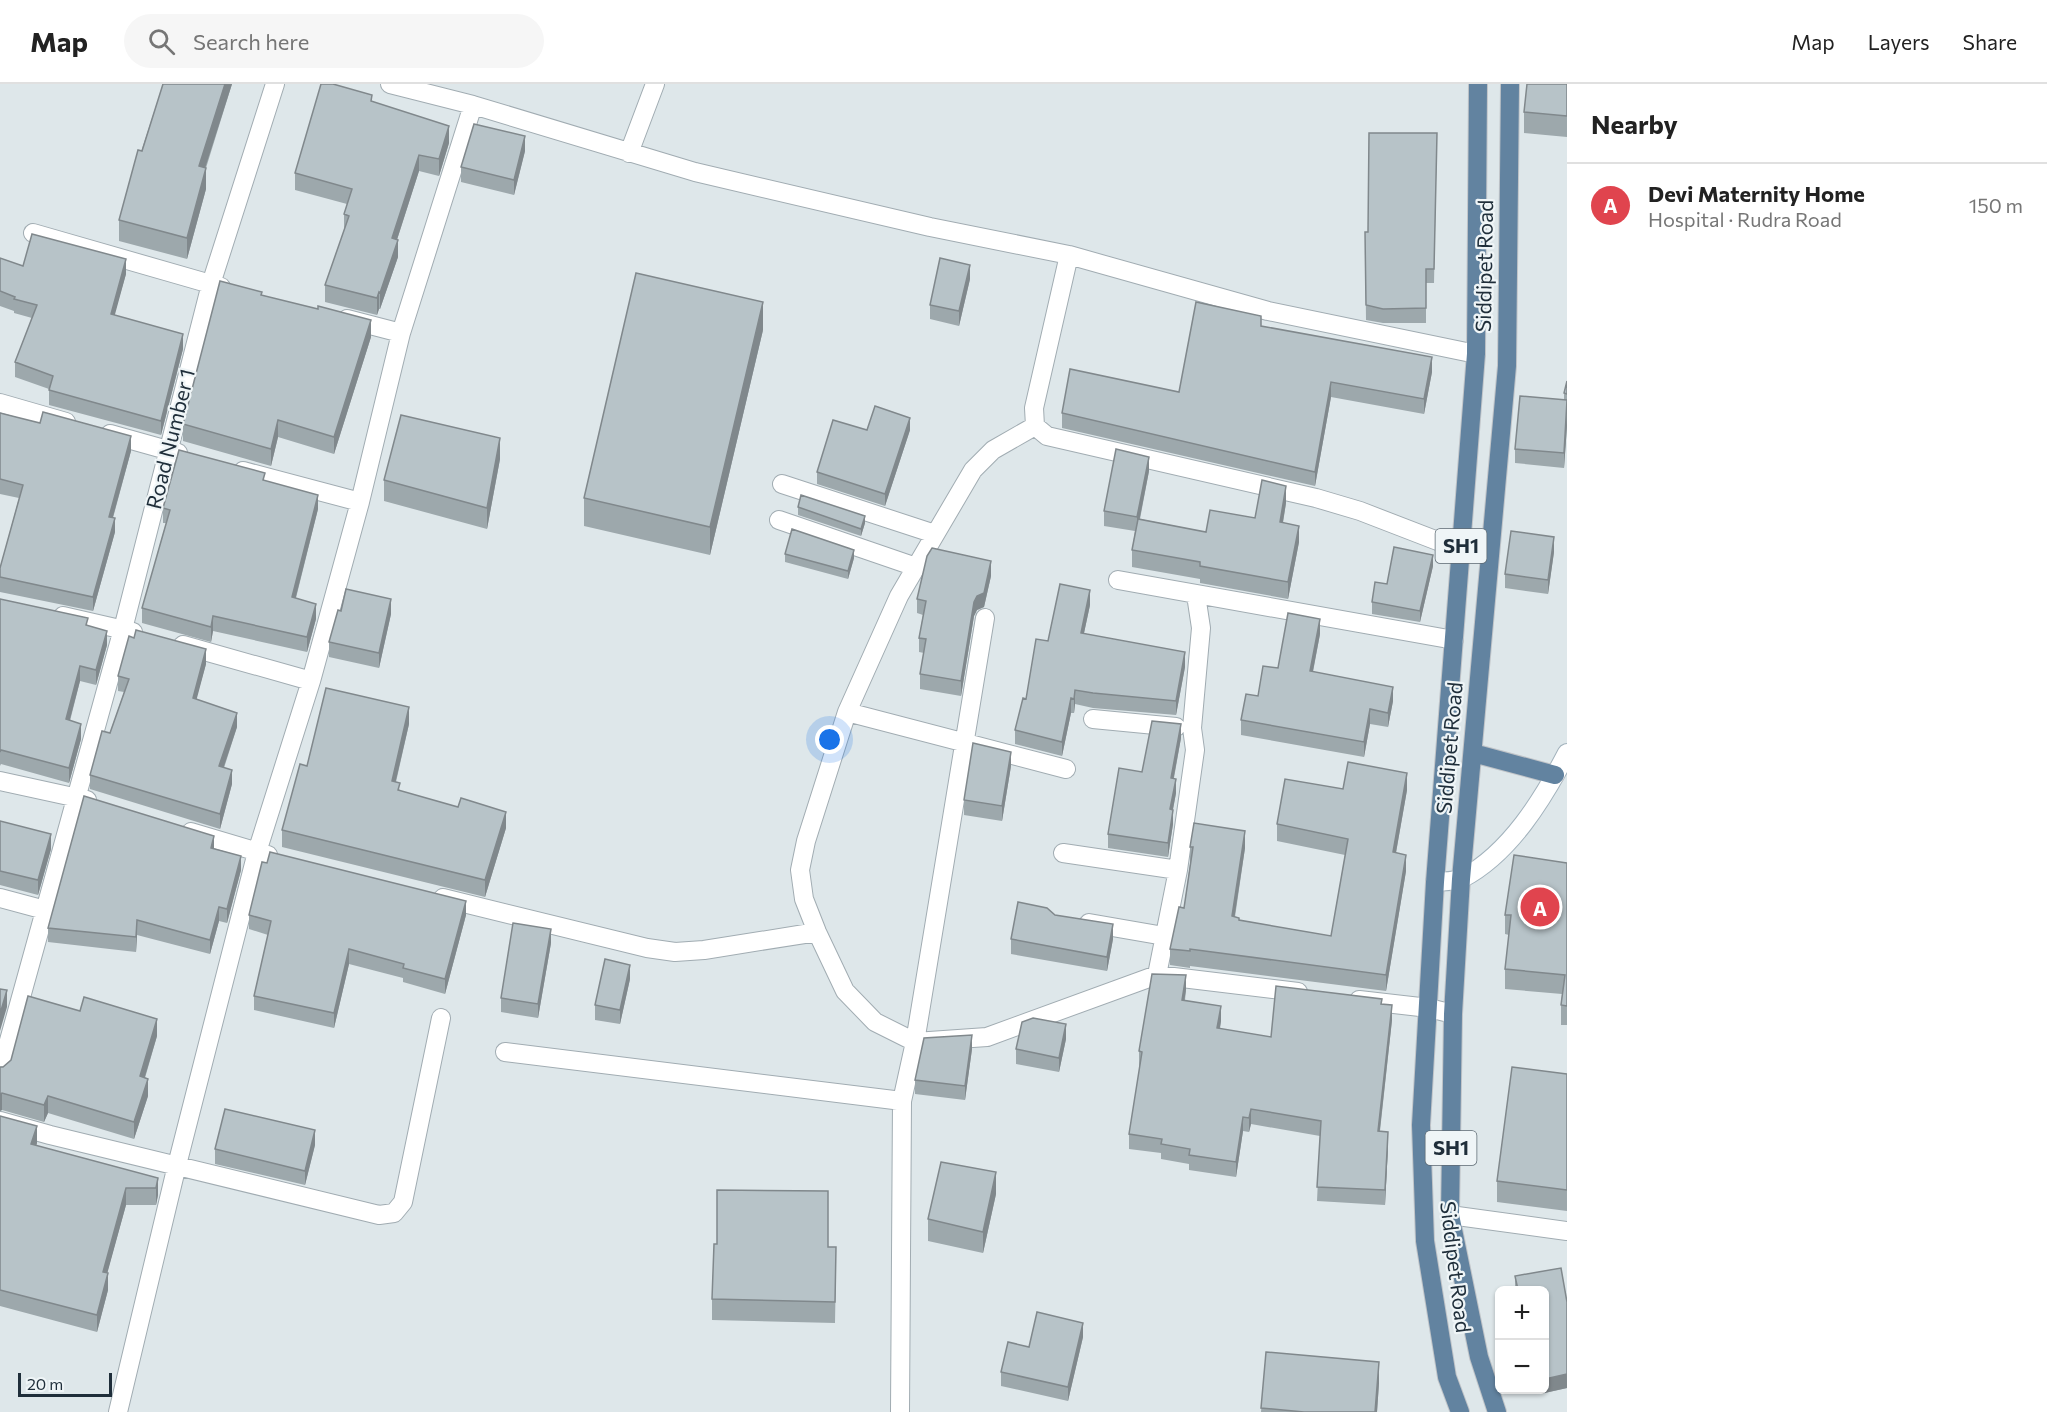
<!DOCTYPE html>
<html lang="en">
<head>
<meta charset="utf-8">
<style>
	:root { --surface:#fff; --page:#f6f6f6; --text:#222; --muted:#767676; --line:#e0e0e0; --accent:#d93025 }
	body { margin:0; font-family:Commissioner,sans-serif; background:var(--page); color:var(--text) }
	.controls { position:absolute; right:18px; bottom:18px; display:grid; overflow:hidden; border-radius:9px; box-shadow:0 2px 4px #0004 }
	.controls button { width:54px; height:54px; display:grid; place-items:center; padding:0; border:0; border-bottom:2px solid var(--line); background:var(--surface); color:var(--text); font:30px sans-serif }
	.scale { position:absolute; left:18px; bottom:15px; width:94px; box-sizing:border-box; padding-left:6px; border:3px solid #1f2e3a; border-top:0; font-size:16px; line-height:21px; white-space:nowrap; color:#1f2e3a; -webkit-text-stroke:4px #eff5f7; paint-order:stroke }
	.you { position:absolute; left:830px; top:656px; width:21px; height:21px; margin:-15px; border:4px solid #fff; border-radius:50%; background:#1a73e8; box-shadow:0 0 0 9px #1a73e833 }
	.badge { display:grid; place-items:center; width:39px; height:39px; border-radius:50%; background:var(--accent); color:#fff; font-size:20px; font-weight:700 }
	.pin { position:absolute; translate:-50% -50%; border:3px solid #fff; box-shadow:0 2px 6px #0006 }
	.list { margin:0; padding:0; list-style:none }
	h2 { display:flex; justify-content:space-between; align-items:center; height:78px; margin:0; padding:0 24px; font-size:26px }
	h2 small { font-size:20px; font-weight:400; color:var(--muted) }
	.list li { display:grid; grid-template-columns:39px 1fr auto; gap:18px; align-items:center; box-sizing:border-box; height:84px; padding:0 24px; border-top:2px solid var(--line) }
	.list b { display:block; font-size:22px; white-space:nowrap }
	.list p { margin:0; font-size:20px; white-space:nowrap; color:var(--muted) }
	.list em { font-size:20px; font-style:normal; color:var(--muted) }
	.icon { flex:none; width:33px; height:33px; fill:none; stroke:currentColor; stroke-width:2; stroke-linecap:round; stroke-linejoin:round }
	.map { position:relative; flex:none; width:1567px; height:1328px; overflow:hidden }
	header { display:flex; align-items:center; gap:36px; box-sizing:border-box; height:84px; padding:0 30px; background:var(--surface); border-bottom:2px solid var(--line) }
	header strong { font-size:28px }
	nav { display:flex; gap:33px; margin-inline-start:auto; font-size:21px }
	.search { width:420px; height:54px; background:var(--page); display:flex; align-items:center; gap:15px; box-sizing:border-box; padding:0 21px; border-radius:33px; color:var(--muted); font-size:22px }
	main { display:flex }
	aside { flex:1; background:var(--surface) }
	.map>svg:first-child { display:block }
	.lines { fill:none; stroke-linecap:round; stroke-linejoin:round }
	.street-casing { stroke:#a1acb2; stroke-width:20 }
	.secondary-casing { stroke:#a2b2bc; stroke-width:20 }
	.primary-casing { stroke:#c0c4c8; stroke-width:20 }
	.street { stroke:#fff; stroke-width:18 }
	.secondary { stroke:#fff; stroke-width:18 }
	.primary { stroke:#6283a0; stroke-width:18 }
	.wall { fill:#9da8ac }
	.shaded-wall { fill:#80888c }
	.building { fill:#b7c3c8; stroke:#80888c; stroke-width:1.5 }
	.labels { text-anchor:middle; stroke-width:4.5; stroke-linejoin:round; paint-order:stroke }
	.shield { fill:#eff5f7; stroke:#5d6a73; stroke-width:1.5 }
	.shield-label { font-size:20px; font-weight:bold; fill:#1f2e3a }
	.street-label { font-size:21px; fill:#1f2e3a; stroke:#eff5f7 }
</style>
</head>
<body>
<header>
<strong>Map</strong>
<div class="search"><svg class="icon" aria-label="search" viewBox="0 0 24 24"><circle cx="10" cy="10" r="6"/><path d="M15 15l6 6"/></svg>Search here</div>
<nav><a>Map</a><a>Layers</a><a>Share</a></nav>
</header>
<main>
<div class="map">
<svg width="1567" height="1328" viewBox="0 0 1567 1328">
	<rect width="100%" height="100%" fill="#dee7ea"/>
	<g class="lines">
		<g class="street-casing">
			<path id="street" d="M390,0L473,21L695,88L930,143L1069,171L1268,227L1476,270
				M629,69L655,0
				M33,149L221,203
				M1069,171L1034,324L1035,342L1047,352L1316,414L1360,427L1461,466
				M347,235L401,249
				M0,319L66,338
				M1035,342L993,366L973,386L899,512L847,628L806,757L800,786L804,815L817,848L845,907L875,938L915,958L987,953L1157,891L1298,908
				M110,350L178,369
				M243,387L360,418
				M782,400L935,450
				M779,436L916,483
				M1118,496L1454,556
				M63,532L133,548
				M183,561L311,597
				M847,628L1066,685
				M1093,635L1176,643
				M0,697L87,716
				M191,748L268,771
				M1063,769L1178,786
				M0,814L45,826
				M443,814L647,864L675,868L704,866L817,848
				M1089,839L1164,852
				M1157,891L1178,786L1195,666L1192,644L1201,544L1196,511
				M1359,916L1429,924L1453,930
				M505,968L902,1017
				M0,989L123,545L211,200L275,0
				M0,1037L50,1051L379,1131L394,1129L403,1118L441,934
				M1450,1131L1567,1147
				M118,1328L177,1081L257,768L311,597L360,418L401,249L473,21
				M900,1328L902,1017L915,958L985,534"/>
		</g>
		<g class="secondary-casing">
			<path id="secondary" d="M1435,798C1443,797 1455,798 1463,794C1510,769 1543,715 1567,669"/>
		</g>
		<g class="primary-casing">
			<path id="primary" d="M1473,669L1555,691
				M1460,1328L1447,1293L1425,1157L1421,1041L1435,798L1476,270L1478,0
				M1497,1328L1479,1273L1450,1131L1453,930L1461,795L1507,282L1510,0"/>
		</g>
		<use href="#street" class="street"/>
		<use href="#secondary" class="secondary"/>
		<use href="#primary" class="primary"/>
	</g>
	<path class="wall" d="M163,0H232L206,84V105L187,175L119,157V136Z
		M1567,0V53L1524,49V28Z
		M372,17L449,59L439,92L419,87L397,156L398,173L380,225H379L377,231L325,218V201L344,147V130L347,120L295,106V89Z
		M1437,49L1434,199H1426V239H1383L1366,236L1365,148H1368Z
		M525,67L514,111L461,98V83Z
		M0,174L23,182L126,190L114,231L183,265L161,351L49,321V305L15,293V278L32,234L14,229V227L0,222Z
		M970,195L959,242L930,235V221Z
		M262,211L371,253L334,370L278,353L271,382L183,357V340Z
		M1261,242L1432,288L1424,330L1331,313L1315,402L1062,344V329L1179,308Z
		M763,246L710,471L584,442V414Z
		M1567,297V342L1564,384L1515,379V365L1564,316V309Z
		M0,329L131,367L113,434L115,448L93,527L0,508V484L19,414L0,410Z
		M867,346H910L885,422L817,400V388Z
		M500,375L487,445L384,417V396Z
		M1149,387L1140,435L1206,448L1255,434L1286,419L1283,439L1299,458L1288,515L1200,499V495L1132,483V466L1135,447L1104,442V427Z
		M265,397L318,425L296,514L316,535L307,568L213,547L211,558L142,539V524L166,439H163V424Z
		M798,423L865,439L861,452L798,431Z
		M1554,468L1548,510L1505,504V490Z
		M785,470L854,474L848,495L785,478Z
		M1433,482L1420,538L1372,530V518L1387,500Z
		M991,492L984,523L977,526L974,532L961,612L920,605V590L924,569L919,568V554L923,531L917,529V515Z
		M0,515L88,541L107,561L96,601L80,597L70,637L81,655L69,699L1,680L0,682Z
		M1090,521L1084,549L1185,583L1176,631L1093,624L1075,620L1074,629H1071L1062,672L1015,660V646L1048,557Z
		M341,527L391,530L379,584L329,573V558Z
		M1320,550L1313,588L1393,617L1388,643L1370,640L1364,673L1241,651V636L1278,584Z
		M206,580L196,615L237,643L224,684L232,700L220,745L90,705V691L110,649L124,608L118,607V592Z
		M409,640L396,698L400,707L458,723L506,744L485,813L282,763V746L307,682Z
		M1181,654L1174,694L1176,709L1173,726V740L1168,773L1108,764V750L1142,688Z
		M1011,682L1002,737L964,731V716Z
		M1343,705L1407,706L1396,769L1406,787L1386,907L1190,882V884L1170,881V865L1184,824L1190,780V763L1245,764L1235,833L1239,836L1331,852L1345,771L1277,757V740Z
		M0,737L51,765L38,811L0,801Z
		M214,765L241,786L227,839L219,837L210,870L137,851L136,868L48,858V844Z
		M1567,779V941H1561V921L1562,910L1505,905V885L1509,851L1505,850V831Z
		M249,831H466L445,910L403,898V894L349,880L334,944L254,926V912L268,851L249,845Z
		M1055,831L1113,855L1107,887L1011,870V855Z
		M551,859L538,934L501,928V914Z
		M630,895L620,940L595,936V921Z
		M1186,906L1185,916L1221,937L1220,945L1271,953L1382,920L1392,936L1380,1047L1388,1063L1385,1121L1317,1117L1320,1052L1251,1040L1249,1048L1243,1047L1236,1093L1189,1086V1080L1161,1075V1069L1129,1065V1050L1140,982H1139V967Z
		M157,952L145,994L148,1012L134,1055L48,1029L44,1038L2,1026L0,1027V983Z
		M1066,955L1059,988L1016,980V965Z
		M972,965L965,1016L915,1010V996Z
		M1567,990V1127L1497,1118V1097Z
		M0,1032L37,1059L36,1062L158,1094V1111L156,1121H126L107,1189L108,1206L97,1248L0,1222Z
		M315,1061L305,1101L215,1080V1065Z
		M996,1110L983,1169L928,1157V1135Z
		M828,1163L836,1184L835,1239L712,1236V1215Z
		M1561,1184L1567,1218V1304L1540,1310L1539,1305H1545V1206H1515V1192Z
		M1083,1253L1068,1317L1001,1302V1288L1029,1263Z
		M1266,1268L1379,1299L1377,1328H1261Z"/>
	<path class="shaded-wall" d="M225,0H232L199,103V82Z
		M449,42V59L439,92V75Z
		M525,52V67L514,111V96Z
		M419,71V87L392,171V154Z
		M206,84V105L187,175V154Z
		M398,156V173L380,225V209Z
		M126,175V190L111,245V230Z
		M970,181V195L959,242V227Z
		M379,208V225L377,231V214Z
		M763,218V246L710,471V443Z
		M371,236V253L334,370V353Z
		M183,250V265L161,351V337Z
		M1432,273V288L1424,330V315Z
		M1331,298V313L1315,402V388Z
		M1567,327V342L1564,384V369Z
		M910,334V346L885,422V410Z
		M278,336V353L271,382V365Z
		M131,352V367L109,447V433Z
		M500,354V375L487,445V424Z
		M1149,373V387L1137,448V433Z
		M1286,402V419L1280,455V438Z
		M318,411V425L292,528V513Z
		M865,432V439L861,452V445Z
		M115,434V448L93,527V513Z
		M1299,442V458L1288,515V498Z
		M1554,453V468L1548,510V496Z
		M854,466V474L848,495V487Z
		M1433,471V482L1420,538V527Z
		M991,477V492L984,523L977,526L974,532L961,612V597L974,518Z
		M1090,506V521L1081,563V549Z
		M391,515V530L379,584V569Z
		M316,520V535L307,568V553Z
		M213,532V547L211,558V543Z
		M1320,535V550L1310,602V587Z
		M107,547V561L96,601V586Z
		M206,565V580L193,629V614Z
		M1185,568V583L1176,631V617Z
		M80,582V597L66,650V635Z
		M1393,603V617L1388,643V629Z
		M1075,606V620L1074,629V615Z
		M1071,614V629L1062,672V658Z
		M409,623V640L392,713V697Z
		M1370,625V640L1364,673V658Z
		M237,629V643L219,697V682Z
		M81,640V655L69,699V684Z
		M1181,640V654L1171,708V694Z
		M1011,668V682L1002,737V722Z
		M232,686V700L220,745V730Z
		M1407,689V706L1393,785V768Z
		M1176,695V709L1170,740V725Z
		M1173,726V740L1168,773V759Z
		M506,728V744L485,813V796Z
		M1245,747V764L1232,849V832Z
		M51,750V765L38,811V796Z
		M214,752V767L211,764Z
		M1406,771V787L1386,907V891Z
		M241,772V786L227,839V825Z
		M466,817V831L445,910V895Z
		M219,823V837L210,870V856Z
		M137,836V851L136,868V853Z
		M1113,840V855L1107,887V873Z
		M551,845V859L538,934V920Z
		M349,865V880L334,944V929Z
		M630,881V895L620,940V926Z
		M1186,891V906L1182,930V916Z
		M7,906V923L0,947V930Z
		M1392,921V936L1378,1062V1047Z
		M1221,922V937L1217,959V944Z
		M157,935V952L140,1009V992Z
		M1066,940V955L1059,988V974Z
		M972,951V965L965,1016V1002Z
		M148,995V1012L134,1055V1038Z
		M2,1009V1026L0,1027V1010Z
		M48,1012V1029L44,1038V1021Z
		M1251,1025V1040L1249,1048V1034Z
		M1243,1033V1047L1236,1093V1078Z
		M37,1042V1059L31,1077V1060Z
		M315,1046V1061L305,1101V1087Z
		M1388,1048V1063L1385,1121V1106Z
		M996,1088V1110L983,1169V1148Z
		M158,1094V1111L156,1121V1104Z
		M126,1104V1121L103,1205V1188Z
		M108,1189V1206L97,1248V1231Z
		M1083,1239V1253L1068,1317V1303Z
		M1379,1278V1299L1377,1328H1375Z
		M1567,1290V1304L1540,1310V1305H1545V1295Z"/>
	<path class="building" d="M163,0H225L199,82L206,84L187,154L119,136L138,66L142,67Z
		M321,0H333L372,11L371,17L449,42L439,75L419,71L392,154L398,156L380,209L379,208L377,214L325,201L349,132L344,130L352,105L295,89Z
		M1527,0H1567V32L1524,28Z
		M474,40L525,52L514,96L461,83Z
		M1369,49H1437L1434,185H1426V224L1383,225L1366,221L1365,148H1368Z
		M32,150L126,175L111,230L183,250L161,337L49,306L53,292L15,278L37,221L14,215L15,213L0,207V174L23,182Z
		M940,174L970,181L959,227L930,221Z
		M636,189L763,218L710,443L584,414Z
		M220,197L262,208L261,211L318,225V222L371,236L334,353L278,336L271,365L183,340Z
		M1196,218L1261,232V242L1432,273L1424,315L1331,298L1315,388L1062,329L1070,285L1179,308Z
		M1567,297V310L1564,309Z
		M1520,312L1567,316L1564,369L1515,365Z
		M875,322L910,334L885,410L817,388L833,336L867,346Z
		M43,328L131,352L109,433L115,434L93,513L0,493V484L23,401L0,395V329L40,339Z
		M401,331L500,354L487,424L384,396Z
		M1116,365L1149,373L1137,433L1104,427Z
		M179,366L265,389L263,396L318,411L292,513L316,520L307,553L213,532L211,543L142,524L170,426L163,424Z
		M1262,396L1286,402L1280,438L1299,442L1288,498L1200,482V478L1132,466L1138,435L1206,448L1210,426L1255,434Z
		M801,411L865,432L861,445L798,423Z
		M792,445L854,466L848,487L785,470Z
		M1511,447L1554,453L1548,496L1505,490Z
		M1394,463L1433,471L1420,527L1372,518L1375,498L1387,500Z
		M932,464L991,477L984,509L977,512L974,518L961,597L920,590L926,555L919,554L926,517L917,515L927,472Z
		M1060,500L1090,506L1081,549L1185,568L1176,617L1093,609L1075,606L1074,615L1071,614L1062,658L1015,646L1023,614L1026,615L1036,555L1048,557Z
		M346,505L391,515L379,569L329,558L338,526L341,527Z
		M0,515L88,534L86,541L107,547L96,586L80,582L66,635L81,640L69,684L1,666L0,668Z
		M1288,529L1320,535L1310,587L1393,603L1388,629L1370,625L1364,658L1241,636L1246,610L1258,612L1263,582L1278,584Z
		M136,546L206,565L193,614L237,629L219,682L232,686L220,730L90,691L102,647L110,649L129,595L118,592L129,552L134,554Z
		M326,604L409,623L392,697L400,699L398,706L458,723L461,714L506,728L485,796L282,746L300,680L307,682Z
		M1152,637L1181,640L1171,694L1176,695L1170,725L1173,726L1168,759L1108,750L1119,684L1142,688Z
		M973,659L1011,668L1002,722L964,716Z
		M1348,678L1407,689L1393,768L1406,771L1386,891L1190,865V867L1170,865L1179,823L1184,824L1193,763H1190L1194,739L1245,747L1232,832L1239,834V836L1331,852L1348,755L1277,740L1285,695L1343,705Z
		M84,712L214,752L211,764L241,772L227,825L219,823L210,856L137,836L136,853L48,844Z
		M0,737L51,750L38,796L0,787Z
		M270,768L466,817L445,895L403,884L404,880L349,865L334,929L254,912L271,837L249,831L262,778L267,779Z
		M1514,771L1567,779V922L1561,921L1565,891L1505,885L1511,831H1505Z
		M1018,818L1047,824L1055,831L1113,840L1107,873L1011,855Z
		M513,839L551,845L538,920L501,914Z
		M605,875L630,881L620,926L595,921Z
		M1152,890L1186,891L1182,916L1221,922L1217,944L1271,953L1276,902L1382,915L1381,920L1392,921L1378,1047L1388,1048L1385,1106L1317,1103L1321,1037L1251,1025L1249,1034L1243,1033L1236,1078L1189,1071L1190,1065L1161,1060L1162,1055L1129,1050L1142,968L1139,967Z
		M0,905L7,906L0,930Z
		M28,912L80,927L84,913L157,935L140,992L148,995L134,1038L48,1012L44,1021L2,1009L0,1010V983H3L11,976Z
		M1033,934L1066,940L1059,974L1016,965L1022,938Z
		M972,951L965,1002L915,996L924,954Z
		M1512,983L1567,990V1106L1497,1097Z
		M225,1025L315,1046L305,1087L215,1065Z
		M0,1032L37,1042L31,1060L158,1094L156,1104H126L103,1188L108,1189L97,1231L0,1206Z
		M941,1078L996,1088L983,1148L928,1135Z
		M717,1106L828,1107V1163H836L835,1218L712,1215L714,1160H717Z
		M1561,1184L1567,1218V1290L1545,1295V1206H1518L1515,1192Z
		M1037,1228L1083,1239L1068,1303L1001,1288L1008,1258L1029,1263Z
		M1266,1268L1379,1278L1375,1328H1304L1261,1324Z"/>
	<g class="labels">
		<g class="shield">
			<rect x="1435.5" y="445" width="51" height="34" rx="4.5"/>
			<rect x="1425.5" y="1047" width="51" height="34" rx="4.5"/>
		</g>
		<g class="shield-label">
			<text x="1461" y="469">SH1</text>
			<text x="1451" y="1071">SH1</text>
		</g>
		<g class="street-label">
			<text transform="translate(1485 182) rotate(-89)" y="7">Siddipet Road</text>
			<text transform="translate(171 355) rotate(-76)" y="7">Road Number 1</text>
			<text transform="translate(1450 664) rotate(-85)" y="7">Siddipet Road</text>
			<text transform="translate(1455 1183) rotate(83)" y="7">Siddipet Road</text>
		</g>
	</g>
</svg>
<div class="controls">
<button>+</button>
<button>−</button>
</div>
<div class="scale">20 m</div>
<div class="you"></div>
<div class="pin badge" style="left:1540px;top:823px;background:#e0444e">A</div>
</div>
<aside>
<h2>Nearby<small></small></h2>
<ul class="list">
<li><span class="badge" style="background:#e0444e">A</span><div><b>Devi Maternity Home</b><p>Hospital · Rudra Road</p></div><em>150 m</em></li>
</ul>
</aside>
</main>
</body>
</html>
